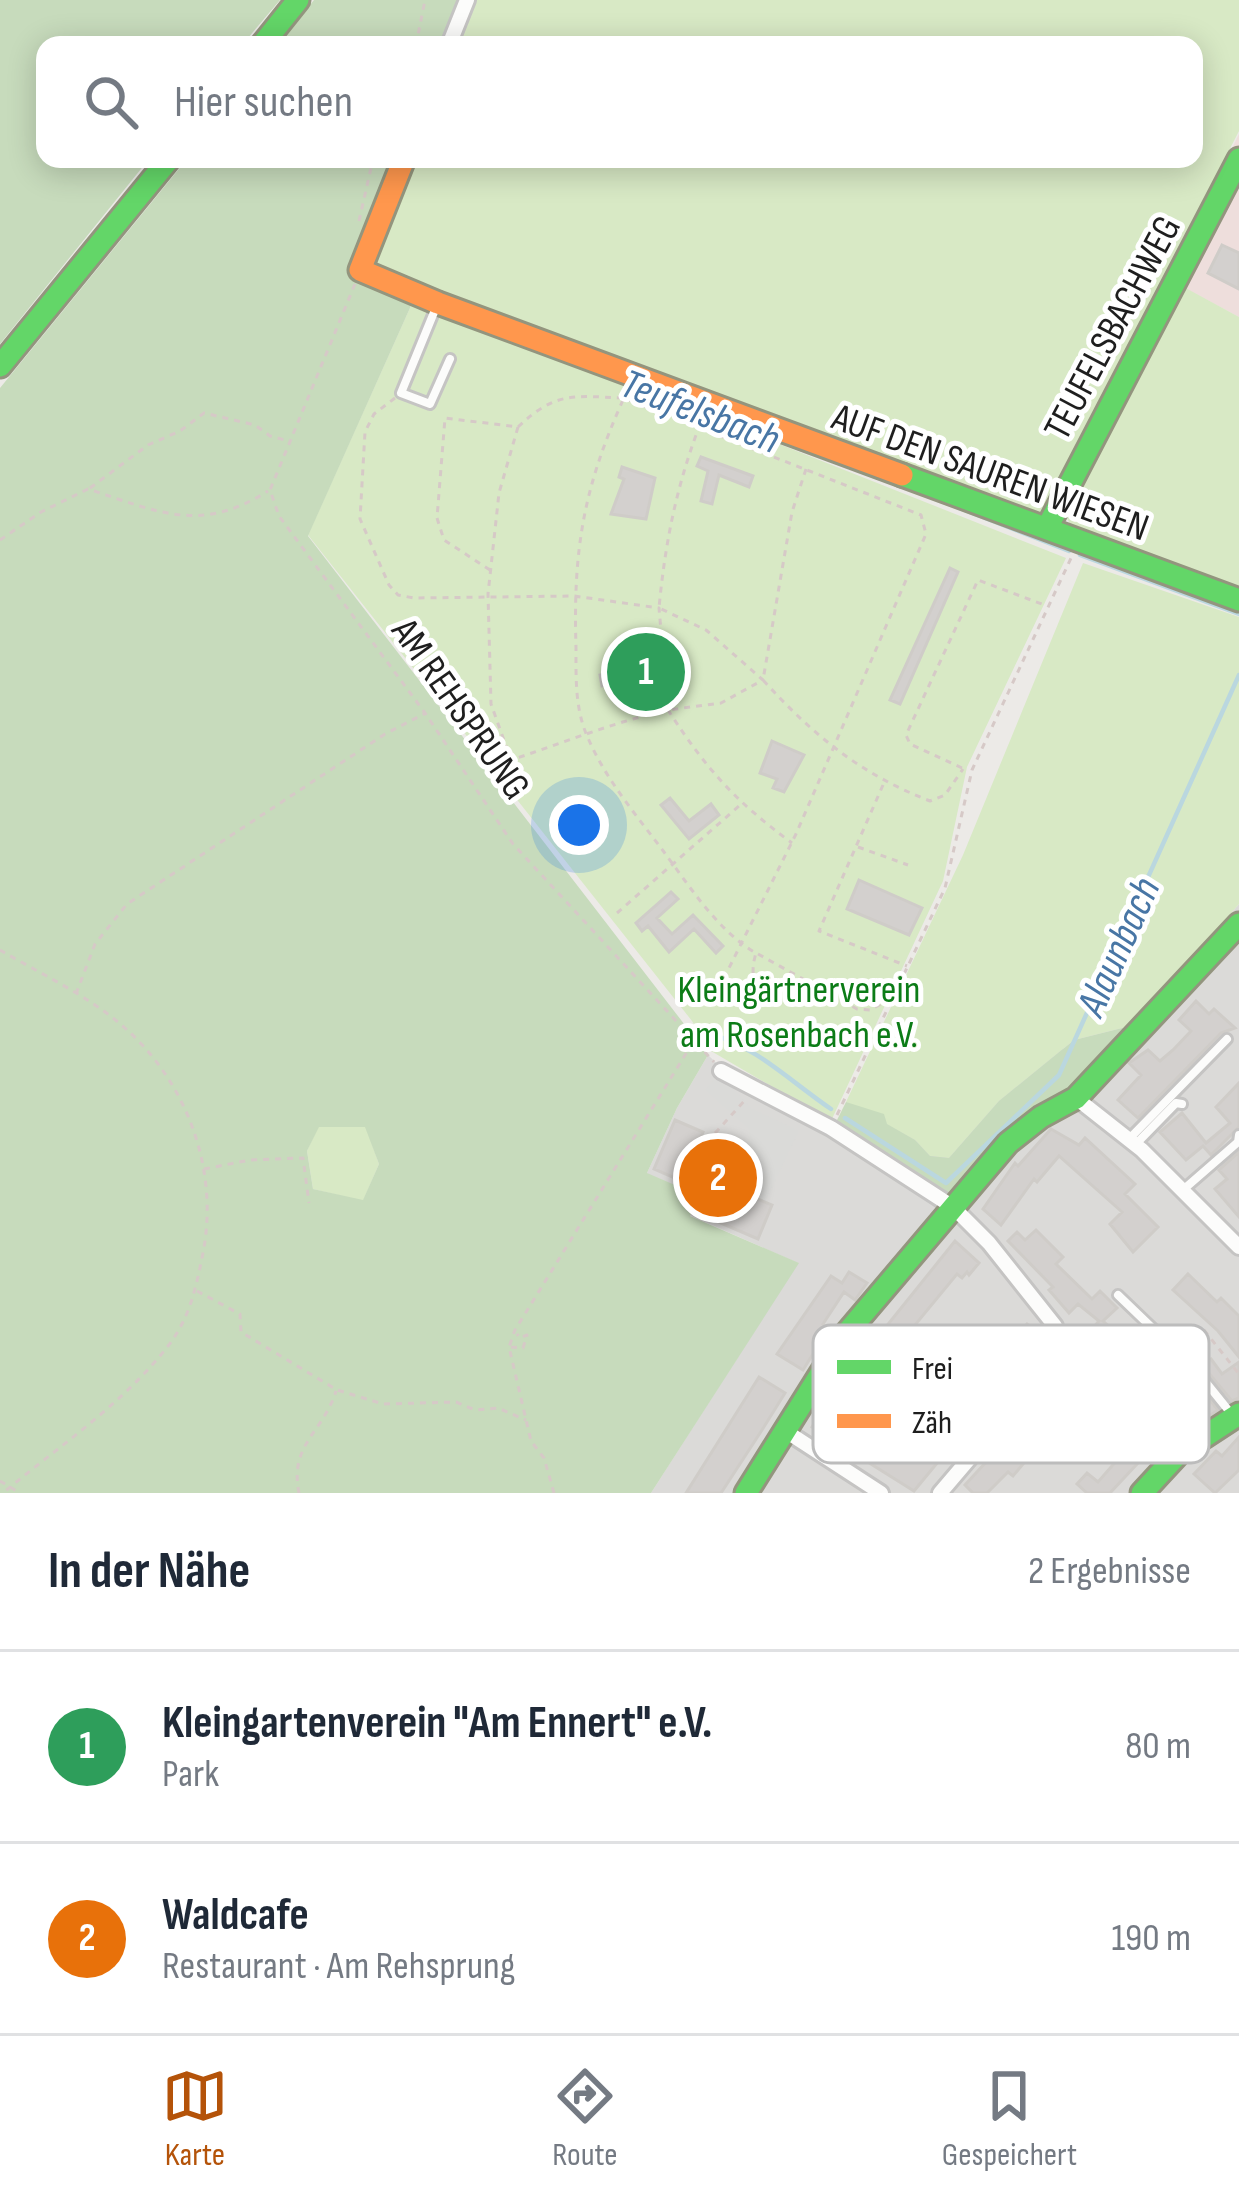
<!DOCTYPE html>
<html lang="de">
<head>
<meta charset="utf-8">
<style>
	:root { --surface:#fff; --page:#f2f2f3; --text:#1f2937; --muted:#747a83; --line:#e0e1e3; --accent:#b45309 }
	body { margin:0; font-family:"Sofia Sans Condensed",sans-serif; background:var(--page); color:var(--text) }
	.you { position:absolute; left:579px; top:825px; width:42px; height:42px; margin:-30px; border:9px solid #fff; border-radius:50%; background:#1a73e8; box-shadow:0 0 0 18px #1a73e833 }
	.badge { display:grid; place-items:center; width:78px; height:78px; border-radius:50%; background:var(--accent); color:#fff; font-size:39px; font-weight:700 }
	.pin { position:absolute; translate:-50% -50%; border:6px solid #fff; box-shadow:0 3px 12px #0006 }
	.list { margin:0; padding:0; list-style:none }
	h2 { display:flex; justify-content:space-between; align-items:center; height:156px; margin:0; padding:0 48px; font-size:51px }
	h2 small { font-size:39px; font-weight:400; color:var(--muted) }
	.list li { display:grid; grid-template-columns:78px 1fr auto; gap:36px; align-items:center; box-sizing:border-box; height:192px; padding:0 48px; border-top:3px solid var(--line) }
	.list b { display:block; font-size:45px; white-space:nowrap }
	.list p { margin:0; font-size:39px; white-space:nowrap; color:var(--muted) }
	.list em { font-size:39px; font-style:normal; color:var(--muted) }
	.icon { flex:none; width:66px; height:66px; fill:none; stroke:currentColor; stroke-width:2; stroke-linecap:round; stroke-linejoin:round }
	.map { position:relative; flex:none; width:1239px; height:1493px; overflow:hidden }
	.search { position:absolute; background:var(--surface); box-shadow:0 6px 30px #0003; left:36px; right:36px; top:36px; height:132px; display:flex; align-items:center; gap:30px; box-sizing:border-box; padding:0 42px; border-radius:24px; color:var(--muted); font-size:45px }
	.sheet { height:540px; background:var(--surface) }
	nav { display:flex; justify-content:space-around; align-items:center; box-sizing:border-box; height:168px; border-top:3px solid var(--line); background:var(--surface); font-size:33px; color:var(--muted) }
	nav a { display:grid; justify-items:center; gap:6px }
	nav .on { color:var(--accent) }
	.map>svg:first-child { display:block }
	.residential { fill:#dbdad8 }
	.commercial { fill:#eededc }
	.religious { fill:#dadad8 }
	.grass { fill:#d8e9c5 }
	.forest { fill:#c7dbbc; fill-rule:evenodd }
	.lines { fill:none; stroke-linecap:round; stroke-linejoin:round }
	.stream { stroke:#bad7df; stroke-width:4.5 }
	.building { fill:#d3d0ce; stroke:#cfccc8; stroke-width:3 }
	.lane-casing { stroke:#c5c4c3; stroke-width:14 }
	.street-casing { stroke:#c5c4c3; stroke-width:20 }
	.fast-casing { stroke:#93957e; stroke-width:27 }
	.slow-casing { stroke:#93957e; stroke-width:27 }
	.path { stroke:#d6c9c7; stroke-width:3; stroke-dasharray:6 6; stroke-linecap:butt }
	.lane { stroke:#fcfcfb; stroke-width:8 }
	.street { stroke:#fcfcfb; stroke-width:14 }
	.fast { stroke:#63d668; stroke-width:21 }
	.slow { stroke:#ff974d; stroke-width:21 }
	.labels { text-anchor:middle; stroke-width:10; stroke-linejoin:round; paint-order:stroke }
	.street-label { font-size:39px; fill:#1e1e1e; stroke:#fff }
	.park-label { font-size:39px; fill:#0c7c17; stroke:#fff }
	.water-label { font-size:42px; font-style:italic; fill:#4876a5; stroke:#fff }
	.key { fill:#fff; stroke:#bcbcbc; stroke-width:3 }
	.key-label { font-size:33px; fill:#1e1e1e }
</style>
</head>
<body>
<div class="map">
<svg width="1239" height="1493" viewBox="0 0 1239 1493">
	<rect width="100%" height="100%" fill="#eceae7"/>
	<path class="residential" d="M1239,904V1493H651L798,1263L689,1215L647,1173L677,1108L708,1055L731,1077L823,1130L1134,1025Z"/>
	<path class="commercial" d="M1239,134V317L1168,279Z"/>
	<path class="religious" d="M719,1073L751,1108L799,1131L765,1202L734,1189L747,1160L750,1130L705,1090Z"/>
	<path class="grass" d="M470,0H1239V131L1044,513L1034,518L362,269L406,159H1194V45H452Z
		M1182,286L1239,317V594L1073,530L1066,516Z
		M414,299L1066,558L967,767L943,881L831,1121L711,1051L692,1021L308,535Z
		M1083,563L1239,617V904L1134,1025L1074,1040L999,1101L949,1158L930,1156L915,1140L846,1102L963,855Z
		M318,1127H366L379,1164L363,1201L313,1189L307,1151Z"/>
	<path class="forest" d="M0,0H280L242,45H45V159H149L0,344Z
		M314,0H463L445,45H278Z
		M187,159H401L357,270L414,299L308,536L708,1055L677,1108L647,1173L698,1195L690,1216L799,1263L651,1493H0V388ZM319,1127H365L379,1164L363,1200L313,1189L307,1151Z
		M1134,1025L1082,1080L950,1197L830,1134L846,1102L884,1114L887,1124L915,1140L930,1156L949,1158L999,1101L1074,1040Z"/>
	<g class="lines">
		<path class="stream" d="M947,503L1069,551
			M1080,555L1239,614
			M710,1034C756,1046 791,1082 831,1109
			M845,1118L946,1183L1059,1075L1239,675"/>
	</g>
	<path class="building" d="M1222,245L1239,253V289L1208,273Z
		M701,457L753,476L749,487L719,475L712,504L701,501L708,471L697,466Z
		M622,467L655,478L646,519L611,514L624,479L619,477Z
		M950,568L958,572L900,704L890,700Z
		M638,670L647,709L634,711L627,680L602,686L600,675Z
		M772,741L804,755L784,792L773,788L777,779L760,773Z
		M670,798L689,821L711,804L719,815L689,839L661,805Z
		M859,880L922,908L909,935L847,909Z
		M671,892L678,899L657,918L672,934L693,915L723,946L716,953L694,929L669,952L648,926L642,931L636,923Z
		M1196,1001L1209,1014L1214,1009L1235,1028L1221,1033L1138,1118L1118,1100L1141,1075L1129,1063L1148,1050L1160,1061L1173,1050L1191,1031L1179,1020Z
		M1239,1083V1127L1211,1155L1203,1146L1186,1160L1160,1132L1182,1113L1206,1143L1230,1123L1216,1107Z
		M675,1120L703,1132L700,1139L747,1160L734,1189L772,1205L758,1239L702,1215L714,1186L687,1174L684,1182L654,1169Z
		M1051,1129L1079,1145L1085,1138L1135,1184L1125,1194L1158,1227L1133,1252L1110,1224L1122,1212L1059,1156L1037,1182L1034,1179L1001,1225L983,1209L1015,1163L1018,1166Z
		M1239,1152V1217L1215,1189L1227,1179L1219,1170Z
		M1036,1230L1063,1257L1056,1264L1092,1299L1100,1291L1117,1308L1103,1321L1122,1338L1108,1355L1086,1336L1099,1321L1078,1304L1069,1313L1049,1290L1053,1287L1008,1241L1017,1232L1025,1240Z
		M955,1241L979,1263L969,1275L967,1272L962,1278L957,1274L901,1342L885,1329L893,1357L859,1419L900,1446L915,1428L921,1433L962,1383L959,1381L965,1373L983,1356L987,1359L1010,1330L1016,1336L1027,1324L1042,1336L914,1491L812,1427L853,1362L855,1364L874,1335L877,1338Z
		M849,1272L867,1283L855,1300L844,1292L823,1324L829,1328L803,1370L777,1354L831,1276L842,1283Z
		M1188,1274L1217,1302L1221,1298L1239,1316V1357L1218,1331L1173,1290Z
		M1211,1359L1222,1374L1239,1362V1398L1232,1401L1202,1365Z
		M759,1377L785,1393L762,1430L721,1493H686Z
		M1177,1380L1186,1389L1194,1380L1218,1410L1203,1420L1193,1404L1110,1493H1087L1077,1484L1087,1473L1098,1482L1125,1451L1113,1440L1123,1430L1135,1442L1158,1417L1152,1411Z
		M1036,1406L1053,1419L1032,1445L1035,1448L1028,1458L1013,1476L1008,1472L987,1493H973L965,1485L1020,1425L1016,1422L1027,1408L1031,1412Z
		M1239,1437V1470L1215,1493L1194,1474L1216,1451L1222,1456Z"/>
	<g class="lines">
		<g class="lane-casing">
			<path id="lane" d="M437,305L401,393L430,404L450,359
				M1129,1139L1227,1039
				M1136,1144L1176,1103L1182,1104
				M1184,1189L1238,1142L1239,1135
				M1118,1295L1196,1370L1233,1416"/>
		</g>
		<g class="street-casing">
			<path id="street" d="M449,45L467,0
				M721,1071L831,1128L953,1207L989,1243L1055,1326L1057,1350L1049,1365L940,1493
				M1076,1098L1142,1150L1239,1247
				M784,1430L881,1493"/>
		</g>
		<g class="fast-casing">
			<path id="fast" d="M262,45L298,0
				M0,366L169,159
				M902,475L1239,600
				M1047,528L1239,159
				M746,1493L845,1335L1008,1143L1041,1117L1076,1098L1239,924
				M1142,1493L1178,1454L1239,1414"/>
		</g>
		<g class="slow-casing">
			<path id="slow" d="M404,159L360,270L438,303L902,475"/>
		</g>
		<path class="path" d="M416,45L425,0
			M359,221L373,159
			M355,284L270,490L279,516L425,713L513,844L714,1062
			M395,398L374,414L365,432L360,519L389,585L398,595L414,598L574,596L659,608L668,710L721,703L763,680L706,630L659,608C665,544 676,488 699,427
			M623,400C583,489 573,551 576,648C576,679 575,710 588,738C606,780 637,816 664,852C690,887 718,931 756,953C751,970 751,985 767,996
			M518,427C556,391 573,396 624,398L921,515L926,534L796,834L718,990
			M806,469L792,512L763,680C813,735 860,774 930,801L945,795L963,769
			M90,488L148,445L180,431L204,413L255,425L270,436L285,440
			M0,540L41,512L88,489C159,512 200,534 268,491
			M490,570L444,540L437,518L445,418L518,427L499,493L488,594L491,704L511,760C563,743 614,722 668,710C707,770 735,801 792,843
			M962,768L910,744L906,735L978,580L1047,606
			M883,785L819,931L907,966
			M858,847L908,865
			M617,913L739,806
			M0,950C41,974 89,996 125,1028C188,1084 219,1171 203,1253C196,1287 190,1318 168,1346C123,1404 59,1446 3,1493
			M758,954L857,1009L870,1010L892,998
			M76,994L95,944L127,904L385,734L424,714
			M837,1115L945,888L972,770L1072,556
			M707,1142L746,1099
			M204,1169L250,1160L303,1158L309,1203
			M197,1291L240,1314L241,1332L337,1390L383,1404L456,1402L475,1410L498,1408L526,1420
			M1204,1330L1239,1374
			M511,1347L523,1348L527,1335L520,1338L517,1334
			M0,1481L20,1493
			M299,1493C289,1444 323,1433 336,1391
			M554,1493L544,1458L531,1441L509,1347L515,1330L695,1039"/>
		<use href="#lane" class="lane"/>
		<use href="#street" class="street"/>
		<use href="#fast" class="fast"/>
		<use href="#slow" class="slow"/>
	</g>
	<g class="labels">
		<g class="street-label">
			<text transform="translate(1111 327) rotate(-62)" y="14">TEUFELSBACHWEG</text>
			<text transform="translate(991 471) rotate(20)" y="14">AUF DEN SAUREN WIESEN</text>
			<text transform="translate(462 708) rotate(55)" y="14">AM REHSPRUNG</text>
		</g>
		<g class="park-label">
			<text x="799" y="1002">Kleingärtnerverein<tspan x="799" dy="45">am Rosenbach e.V.</tspan></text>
		</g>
		<g class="water-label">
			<text transform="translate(701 410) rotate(21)" y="15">Teufelsbach</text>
			<text transform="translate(1117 946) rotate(-66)" y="15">Alaunbach</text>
		</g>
	</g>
	<rect x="813" y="1325" width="396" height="138" rx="18" class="key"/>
	<rect x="837" y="1360" width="54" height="14" fill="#63d668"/>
	<rect x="837" y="1414" width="54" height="14" fill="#ff974d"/>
	<g class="key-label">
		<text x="912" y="1379">Frei</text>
		<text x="912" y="1433">Zäh</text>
	</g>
</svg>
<div class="you"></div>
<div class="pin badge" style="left:646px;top:672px;background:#2e9e5b">1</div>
<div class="pin badge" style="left:718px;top:1178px;background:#e8710a">2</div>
<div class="search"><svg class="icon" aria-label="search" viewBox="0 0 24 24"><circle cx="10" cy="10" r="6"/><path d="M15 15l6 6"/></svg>Hier suchen</div>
</div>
<section class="sheet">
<h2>In der Nähe<small>2 Ergebnisse</small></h2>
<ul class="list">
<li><span class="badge" style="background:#2e9e5b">1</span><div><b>Kleingartenverein &quot;Am Ennert&quot; e.V.</b><p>Park</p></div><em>80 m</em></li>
<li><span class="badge" style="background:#e8710a">2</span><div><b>Waldcafe</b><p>Restaurant · Am Rehsprung</p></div><em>190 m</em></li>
</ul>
</section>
<nav>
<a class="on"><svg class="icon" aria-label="map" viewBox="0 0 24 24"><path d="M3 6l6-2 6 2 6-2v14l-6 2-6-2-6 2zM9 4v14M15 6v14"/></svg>Karte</a>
<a><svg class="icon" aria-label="directions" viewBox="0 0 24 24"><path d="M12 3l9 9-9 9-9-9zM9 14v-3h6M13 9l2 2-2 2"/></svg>Route</a>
<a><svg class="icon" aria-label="saved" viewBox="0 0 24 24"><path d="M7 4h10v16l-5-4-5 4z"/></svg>Gespeichert</a>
</nav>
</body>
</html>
